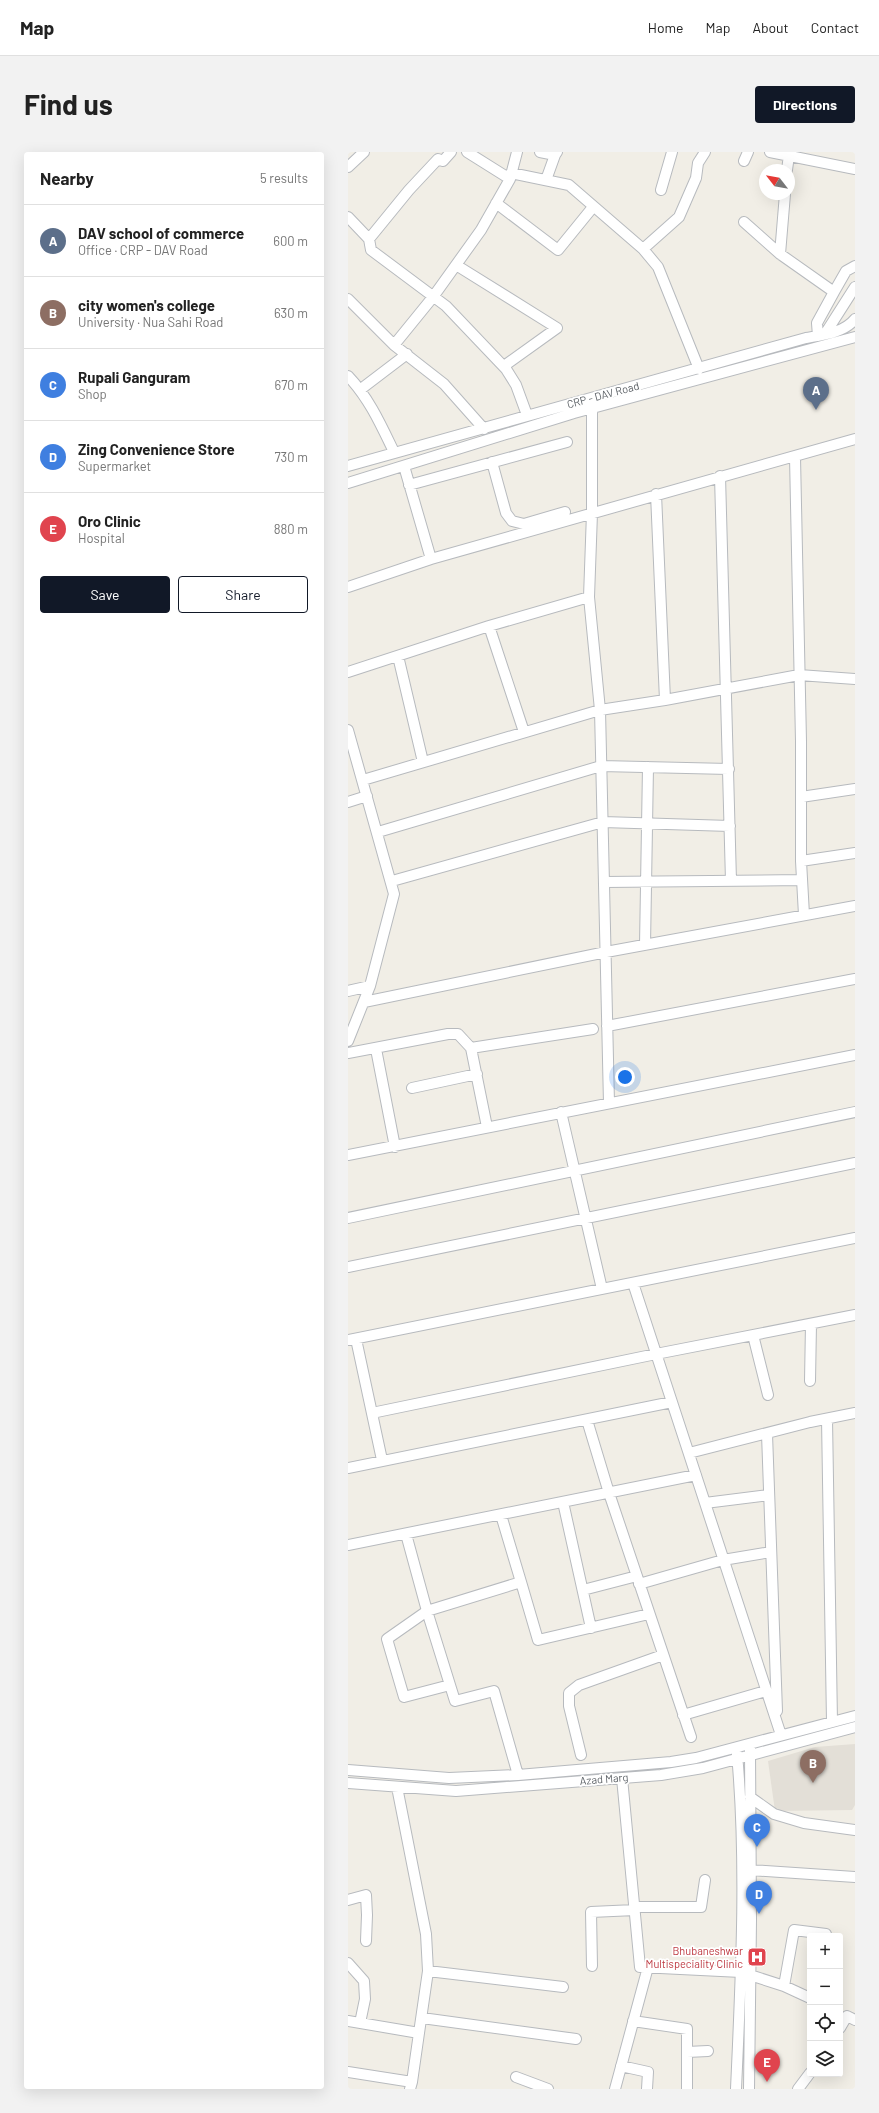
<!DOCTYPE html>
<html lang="en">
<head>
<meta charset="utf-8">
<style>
	:root { --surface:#fff; --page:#f2f2f2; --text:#222; --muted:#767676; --line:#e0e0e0; --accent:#111827 }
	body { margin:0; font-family:Barlow,sans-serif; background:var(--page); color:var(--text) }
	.controls { position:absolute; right:12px; bottom:12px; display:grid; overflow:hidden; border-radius:4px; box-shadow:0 4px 16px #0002 }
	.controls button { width:36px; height:36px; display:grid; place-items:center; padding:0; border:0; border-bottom:1px solid var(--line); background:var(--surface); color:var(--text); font:20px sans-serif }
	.compass { position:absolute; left:411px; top:12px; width:36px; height:36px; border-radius:50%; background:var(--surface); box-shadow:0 4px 16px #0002; rotate:301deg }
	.you { position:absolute; left:277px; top:925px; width:14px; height:14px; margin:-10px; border:3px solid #fff; border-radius:50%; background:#1a73e8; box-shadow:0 0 0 6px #1a73e833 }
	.badge { display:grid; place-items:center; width:26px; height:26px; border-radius:50%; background:var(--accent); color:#fff; font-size:13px; font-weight:700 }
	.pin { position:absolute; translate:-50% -33px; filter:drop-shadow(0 1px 2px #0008) }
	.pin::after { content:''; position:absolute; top:21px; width:14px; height:12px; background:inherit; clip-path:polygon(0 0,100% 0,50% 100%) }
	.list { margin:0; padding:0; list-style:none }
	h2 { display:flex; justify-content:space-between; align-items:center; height:52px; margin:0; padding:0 16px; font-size:17px }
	h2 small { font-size:13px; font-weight:400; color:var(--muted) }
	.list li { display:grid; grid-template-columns:26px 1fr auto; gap:12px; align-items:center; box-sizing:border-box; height:72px; padding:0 16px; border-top:1px solid var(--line) }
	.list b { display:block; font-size:15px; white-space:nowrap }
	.list p { margin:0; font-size:13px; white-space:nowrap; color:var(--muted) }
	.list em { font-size:13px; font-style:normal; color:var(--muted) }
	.actions { display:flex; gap:8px; padding:12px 16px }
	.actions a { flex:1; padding:9px 0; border:1px solid var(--accent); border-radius:4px; text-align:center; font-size:14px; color:var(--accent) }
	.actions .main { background:var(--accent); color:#fff }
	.icon { flex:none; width:22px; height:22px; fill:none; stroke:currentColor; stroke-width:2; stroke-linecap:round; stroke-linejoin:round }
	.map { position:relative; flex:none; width:507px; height:1937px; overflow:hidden; border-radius:4px }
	header { display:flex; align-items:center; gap:24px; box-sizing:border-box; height:56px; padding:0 20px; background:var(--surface); border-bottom:1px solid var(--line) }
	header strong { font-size:19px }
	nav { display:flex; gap:22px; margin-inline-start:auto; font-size:14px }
	.intro { display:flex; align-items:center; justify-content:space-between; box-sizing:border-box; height:96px; padding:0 24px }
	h1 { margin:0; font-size:28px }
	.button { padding:10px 18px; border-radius:4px; background:var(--accent); color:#fff; font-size:14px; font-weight:700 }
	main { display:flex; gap:24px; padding:0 24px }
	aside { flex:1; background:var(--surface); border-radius:4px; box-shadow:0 4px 16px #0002 }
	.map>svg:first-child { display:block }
	.education { fill:#e3dfd7 }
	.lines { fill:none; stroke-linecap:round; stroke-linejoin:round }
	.minor-casing { stroke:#b7babe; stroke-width:12 }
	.minor { stroke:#fff; stroke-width:10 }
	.labels { text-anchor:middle; stroke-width:3.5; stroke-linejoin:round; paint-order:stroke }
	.street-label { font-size:11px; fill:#5e6368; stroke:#fff }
	.health-label { font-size:11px; fill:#be3a42; stroke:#fff; text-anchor:end }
</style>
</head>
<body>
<header>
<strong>Map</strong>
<nav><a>Home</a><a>Map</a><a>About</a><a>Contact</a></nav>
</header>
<div class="intro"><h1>Find us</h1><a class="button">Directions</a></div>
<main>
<aside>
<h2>Nearby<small>5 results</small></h2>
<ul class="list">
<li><span class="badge" style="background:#5c6f8a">A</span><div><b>DAV school of commerce</b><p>Office · CRP - DAV Road</p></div><em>600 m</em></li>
<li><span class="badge" style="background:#8d6e63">B</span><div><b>city women's college</b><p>University · Nua Sahi Road</p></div><em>630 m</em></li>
<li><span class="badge" style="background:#3f7fe0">C</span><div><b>Rupali Ganguram</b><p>Shop</p></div><em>670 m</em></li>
<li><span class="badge" style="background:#3f7fe0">D</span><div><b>Zing Convenience Store</b><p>Supermarket</p></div><em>730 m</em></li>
<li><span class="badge" style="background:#e0444e">E</span><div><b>Oro Clinic</b><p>Hospital</p></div><em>880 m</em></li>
</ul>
<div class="actions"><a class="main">Save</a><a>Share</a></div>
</aside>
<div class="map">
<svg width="507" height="1937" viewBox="0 0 507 1937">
	<rect width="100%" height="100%" fill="#f1eee6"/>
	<path class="education" d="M507,1592V1653L504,1658L427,1659L420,1609L467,1595Z"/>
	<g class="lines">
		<g class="minor-casing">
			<path id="minor" d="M119,0L162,27
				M192,0L207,3L209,0
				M422,0L507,17
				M396,9L400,0
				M0,15L16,0
				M439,18L441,3
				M163,21L221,33L295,97L310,115L351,217
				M198,28L207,3
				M313,38L324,0
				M148,51L210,98L245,55
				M0,65L21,87L23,98L98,154L158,217L168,233L179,263
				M396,70L432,102L486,140L469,171L470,184
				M21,87L61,38L90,7L95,9L103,0
				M295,97L331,65L348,26L350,11L357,0
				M432,102L437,42
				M108,113L209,176L156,214
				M486,140L498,119L507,114
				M0,147L46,193L96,232L136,277
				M477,182L507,135
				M46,193L85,145L133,78L162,27L169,0
				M0,224C21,246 33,273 46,300
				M13,237L59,202
				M244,257V361L241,445L252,558L261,951
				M447,305L453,589V709L456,763
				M144,310L158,361L164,369L176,372L217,360
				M0,314L458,186C474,183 496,181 507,167
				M56,314L83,407
				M372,324L383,729
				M0,331L226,261L507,185
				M61,333L219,290
				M308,342L317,548
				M0,435L83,407L507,287
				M141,474L176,580
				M50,504L75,610
				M0,520L141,474L241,445
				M0,578L46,742L22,834L0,889
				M15,628L252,558L317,548L451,523L507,527
				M453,645L507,637
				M0,650L19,644
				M30,680L253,614L381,617
				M453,709L507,701
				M44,729L255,670L382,674
				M256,730L454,728
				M297,793L300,615
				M0,839L22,834
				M16,850L258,800L507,754
				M259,874L507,827
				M123,896L245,877
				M28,897L47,995
				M0,901L100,882H110L123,896L139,975
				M64,936L129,922
				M213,960L254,1137
				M0,1003L507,903
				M0,1066L507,960
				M0,1115L507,1011
				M285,1131L433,1583
				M405,1183L420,1243
				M8,1187L34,1308
				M0,1188L507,1086
				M462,1229L463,1172
				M24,1261L308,1202L507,1163
				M479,1267L484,1570
				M239,1268L261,1341L343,1585
				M419,1282L429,1559
				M341,1301L462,1270L507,1261
				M0,1316L324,1250
				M215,1350L243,1476
				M357,1351L421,1343
				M58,1382L79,1459L39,1487L56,1545L102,1533L107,1549L146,1539L170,1623
				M0,1393L348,1323
				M173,1430L190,1488L301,1462
				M291,1432L375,1408L423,1400
				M235,1438L289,1424
				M102,1533L79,1459L173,1430L153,1363
				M335,1563L418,1539
				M233,1603L221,1554V1541L231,1533L315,1503
				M0,1618L101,1626L170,1623L323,1610L348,1606L507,1564
				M274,1626L292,1815L393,1820
				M0,1631L108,1639L313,1623L355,1616L507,1575
				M49,1635L78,1782L80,1819L71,1881
				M402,1645L426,1662L456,1671L507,1678
				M403,1718L507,1725
				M0,1748L18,1743L19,1763L18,1789
				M287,1755H353L357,1728
				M0,1811L16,1829L17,1847L12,1871
				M244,1814L243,1760L287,1758
				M80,1819L215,1835
				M402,1823L436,1834L462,1846
				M436,1834L446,1778L478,1782
				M74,1866L228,1887
				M0,1869L71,1881L64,1930
				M285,1869L339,1877V1937
				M492,1876L499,1864L507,1868
				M339,1900L360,1899
				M273,1914L300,1920L299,1937
				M0,1920L64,1930L62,1937
				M168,1925L200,1937
				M267,1937L300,1815
				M388,1937C393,1826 399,1713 389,1602
				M401,1937L403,1768L402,1597
				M450,1937L462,1921"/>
		</g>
		<use href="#minor" class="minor"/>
	</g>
	<defs>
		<g id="hospital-square" transform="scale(1)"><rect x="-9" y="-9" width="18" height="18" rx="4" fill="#e0444e" stroke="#fff"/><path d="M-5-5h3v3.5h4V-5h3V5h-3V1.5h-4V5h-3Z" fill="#fff"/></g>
	</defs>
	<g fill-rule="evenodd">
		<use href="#hospital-square" x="409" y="1805"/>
	</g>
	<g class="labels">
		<g class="street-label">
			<text transform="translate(255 243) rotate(-15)" y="4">CRP - DAV Road</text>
			<text transform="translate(256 1627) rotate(-5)" y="4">Azad Marg</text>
		</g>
		<g class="health-label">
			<text x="395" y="1803">Bhubaneshwar<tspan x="395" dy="13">Multispeciality Clinic</tspan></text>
		</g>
	</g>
</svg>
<div class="controls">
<button>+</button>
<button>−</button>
<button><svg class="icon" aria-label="locate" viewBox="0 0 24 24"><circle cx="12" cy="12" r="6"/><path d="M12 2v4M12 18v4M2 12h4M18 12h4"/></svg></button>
<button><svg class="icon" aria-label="layers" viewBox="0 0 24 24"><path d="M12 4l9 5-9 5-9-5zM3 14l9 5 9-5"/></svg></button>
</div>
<svg class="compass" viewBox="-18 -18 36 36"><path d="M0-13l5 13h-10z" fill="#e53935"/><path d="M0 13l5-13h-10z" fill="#767676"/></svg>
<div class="you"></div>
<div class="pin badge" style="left:468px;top:258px;background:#5c6f8a">A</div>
<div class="pin badge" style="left:465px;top:1631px;background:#8d6e63">B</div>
<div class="pin badge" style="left:409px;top:1695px;background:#3f7fe0">C</div>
<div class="pin badge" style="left:411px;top:1762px;background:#3f7fe0">D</div>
<div class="pin badge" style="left:419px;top:1930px;background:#e0444e">E</div>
</div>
</main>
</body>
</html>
